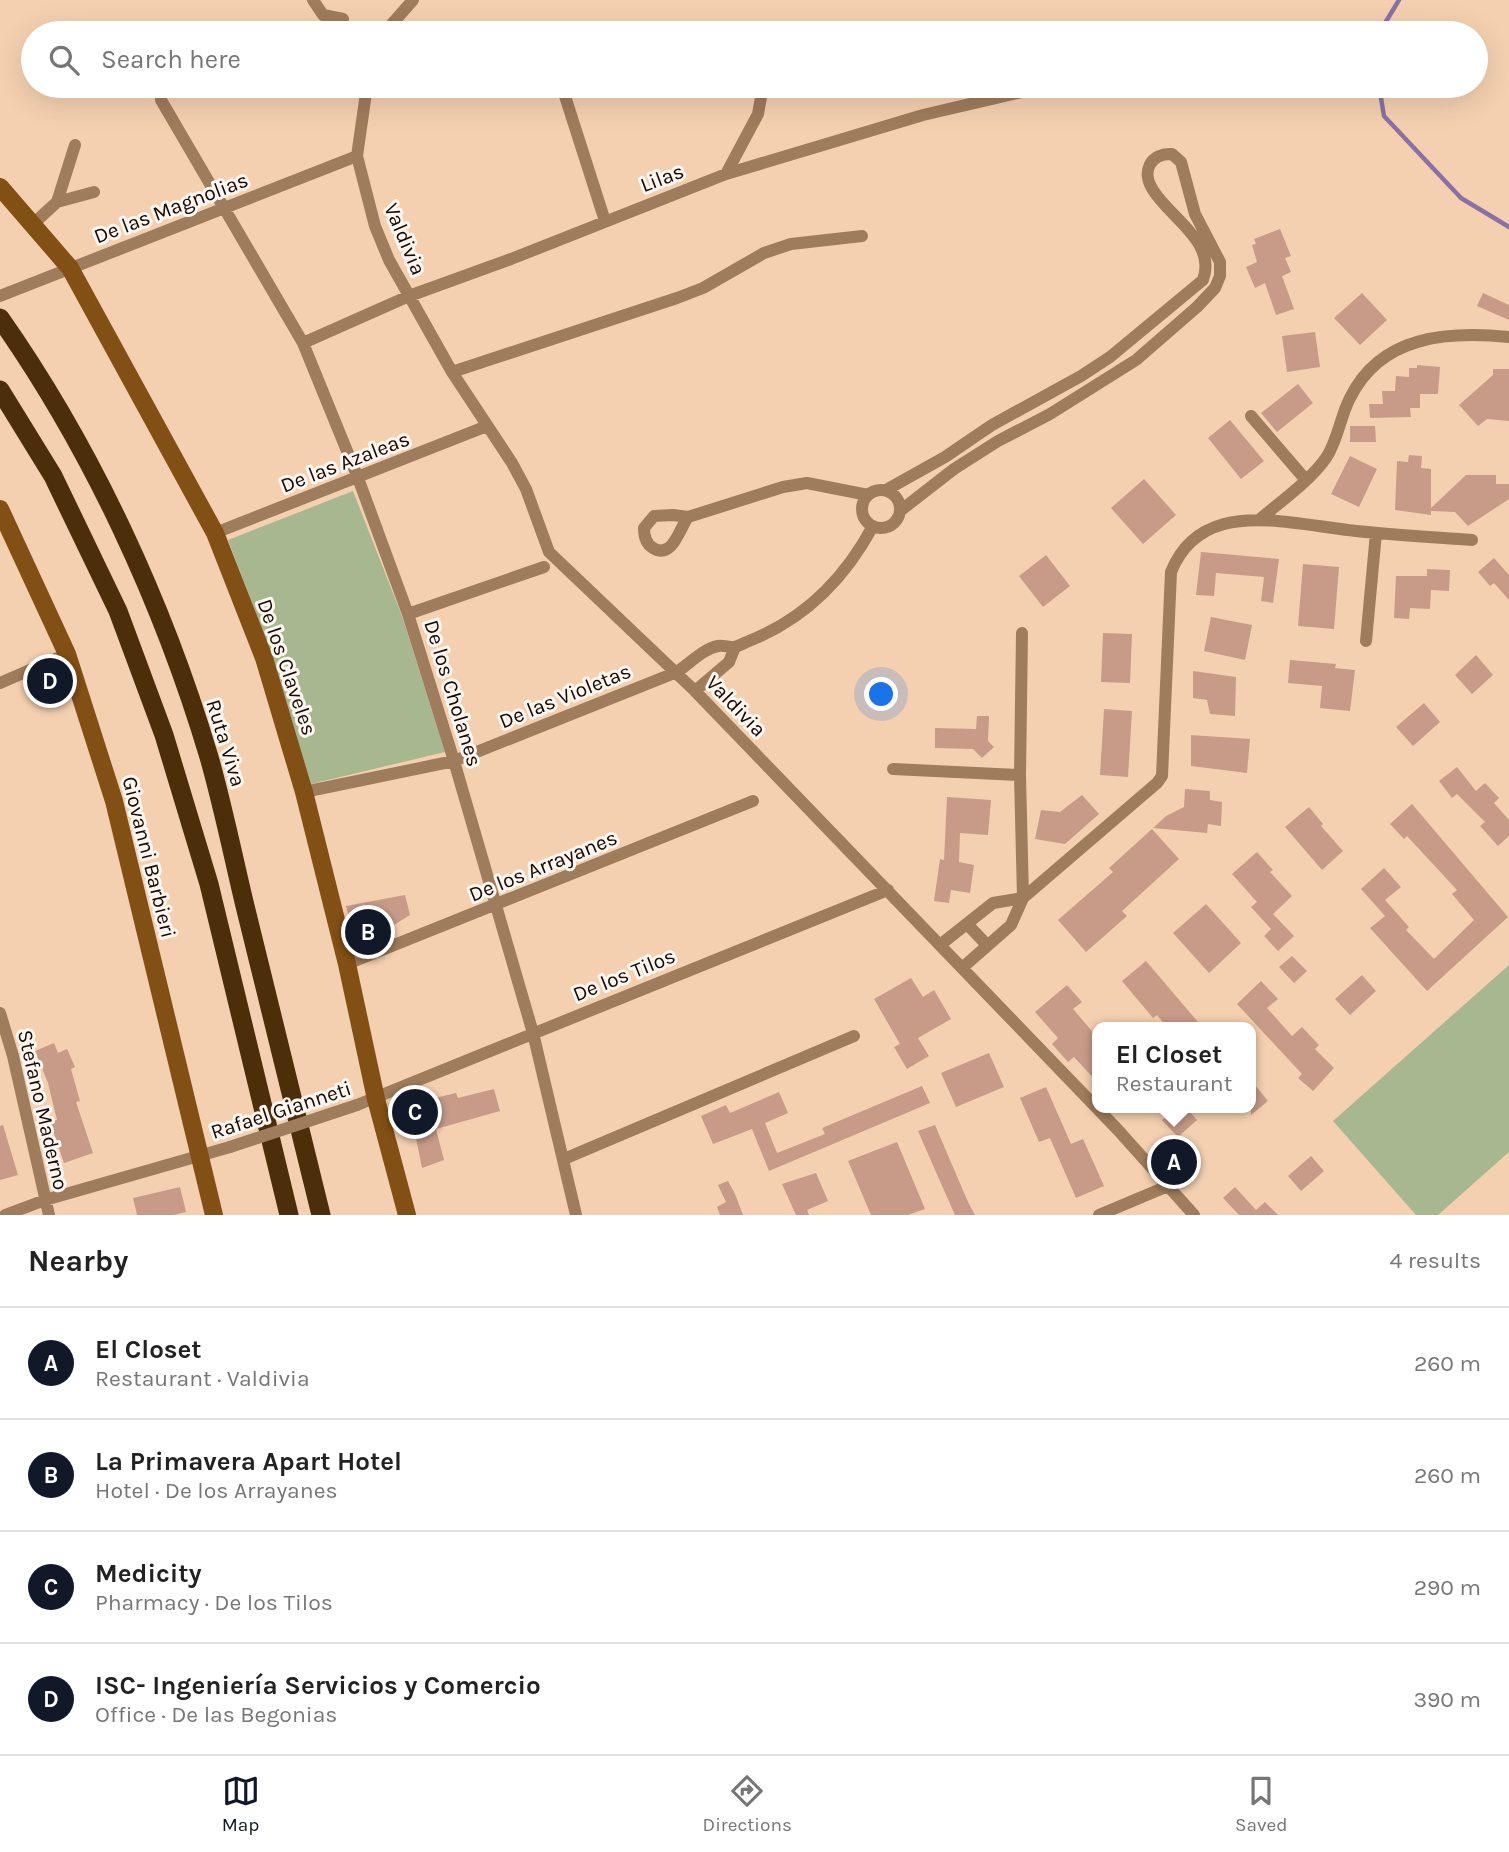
<!DOCTYPE html>
<html lang="en">
<head>
<meta charset="utf-8">
<style>
	:root { --surface:#fff; --page:#f6f6f6; --text:#222; --muted:#767676; --line:#e0e0e0; --accent:#111827 }
	body { margin:0; font-family:Karla,sans-serif; background:var(--page); color:var(--text) }
	.you { position:absolute; left:882px; top:695px; width:24px; height:24px; margin:-18px; border:5px solid #fff; border-radius:50%; background:#1a73e8; box-shadow:0 0 0 10px #1a73e833 }
	.badge { display:grid; place-items:center; width:46px; height:46px; border-radius:50%; background:var(--accent); color:#fff; font-size:23px; font-weight:700 }
	.pin { position:absolute; translate:-50% -50%; border:4px solid #fff; box-shadow:0 2px 7px #0006 }
	.popup { position:absolute; left:1092px; top:1022px; width:164px; height:91px; box-sizing:border-box; display:grid; place-content:center; border-radius:14px; background:var(--surface); filter:drop-shadow(0 2px 5px #0005); font-size:23px; white-space:nowrap; color:var(--muted) }
	.popup b { font-size:26px; color:var(--text) }
	.popup::after { content:''; position:absolute; left:50%; top:100%; margin-left:-14px; border:14px solid transparent; border-top-color:var(--surface) }
	.list { margin:0; padding:0; list-style:none }
	h2 { display:flex; justify-content:space-between; align-items:center; height:91px; margin:0; padding:0 28px; font-size:30px }
	h2 small { font-size:23px; font-weight:400; color:var(--muted) }
	.list li { display:grid; grid-template-columns:46px 1fr auto; gap:21px; align-items:center; box-sizing:border-box; height:112px; padding:0 28px; border-top:2px solid var(--line) }
	.list b { display:block; font-size:26px; white-space:nowrap }
	.list p { margin:0; font-size:23px; white-space:nowrap; color:var(--muted) }
	.list em { font-size:23px; font-style:normal; color:var(--muted) }
	.icon { flex:none; width:38px; height:38px; fill:none; stroke:currentColor; stroke-width:2; stroke-linecap:round; stroke-linejoin:round }
	.map { position:relative; flex:none; width:1509px; height:1215px; overflow:hidden }
	.search { position:absolute; background:var(--surface); box-shadow:0 7px 28px #0002; left:21px; right:21px; top:21px; height:77px; display:flex; align-items:center; gap:18px; box-sizing:border-box; padding:0 24px; border-radius:38px; color:var(--muted); font-size:26px }
	.sheet { height:539px; background:var(--surface) }
	nav { display:flex; justify-content:space-around; align-items:center; box-sizing:border-box; height:98px; border-top:2px solid var(--line); background:var(--surface); font-size:19px; color:var(--muted) }
	nav a { display:grid; justify-items:center; gap:4px }
	nav .on { color:var(--accent) }
	.map>svg:first-child { display:block }
	.green { fill:#a7b78f }
	.lines { fill:none; stroke-linecap:round; stroke-linejoin:round }
	.stream { stroke:#8971a6; stroke-width:4.5 }
	.building { fill:#c79b88 }
	.minor { stroke:#9f7c5b; stroke-width:12 }
	.secondary { stroke:#824f14; stroke-width:18 }
	.trunk { stroke:#4c2e0b; stroke-width:19 }
	.minor-bridge { stroke:#9f7c5b; stroke-width:12 }
	.labels { text-anchor:middle; stroke-width:6; stroke-linejoin:round; paint-order:stroke }
	.street-label { font-size:21px; fill:#140801; stroke:#fef7f1 }
</style>
</head>
<body>
<div class="map">
<svg width="1509" height="1215" viewBox="0 0 1509 1215">
	<rect width="100%" height="100%" fill="#f4d0b0"/>
	<path class="green" d="M353,491L402,616L445,752L311,784L272,655L228,540Z
		M1509,965V1152L1438,1215H1416L1333,1121Z"/>
	<g class="lines">
		<path class="stream" d="M1379,33L1399,0
			M1379,86L1384,116L1461,198L1509,227"/>
	</g>
	<path class="building" d="M1280,229L1291,256L1285,258L1291,272L1282,276L1294,309L1276,315L1265,283L1255,288L1246,267L1257,262L1252,245L1256,244L1254,239Z
		M1362,293L1387,320L1360,345L1334,318Z
		M1483,293L1509,305V320L1477,306Z
		M1315,332L1320,367L1287,372L1282,336Z
		M1417,365L1440,367L1438,394H1420V408H1410L1411,417L1370,418L1369,404H1383L1382,391H1395L1396,376L1409,377V368H1417Z
		M1493,369H1509V421L1487,419L1478,426L1459,405L1493,375Z
		M1298,384L1313,403L1277,432L1261,413Z
		M1230,420L1264,461L1241,479L1208,438Z
		M1350,426H1375L1376,442H1350Z
		M1409,455L1422,456L1421,468L1431,469V508L1466,475H1496V484H1509V499L1468,526L1455,512L1431,511V515L1395,510L1397,461L1408,462Z
		M1350,456L1377,469L1359,507L1331,494Z
		M1144,479L1176,515L1143,544L1111,508Z
		M1201,552L1279,559L1273,603L1261,601L1264,577L1216,573L1214,596L1196,595Z
		M1046,555L1070,586L1043,607L1019,576Z
		M1494,558L1509,575V600L1494,583L1490,586L1478,572Z
		M1303,564L1339,567L1334,629L1298,626Z
		M1427,569L1450,570L1449,591L1431,590L1430,609L1410,608L1409,619L1394,618L1396,576H1427Z
		M1211,617L1252,625L1245,660L1204,651Z
		M1103,633L1132,634L1130,683L1101,682Z
		M1476,655L1493,675L1472,694L1455,675Z
		M1290,660L1336,664L1335,668L1355,670L1350,711L1320,708L1322,686L1288,683Z
		M1193,671L1236,677L1235,716L1210,714L1207,700L1193,698Z
		M1424,703L1440,722L1413,746L1396,727Z
		M1104,709L1132,711L1128,777L1100,775Z
		M977,716H989L988,741L994,747L982,758L973,749L935,748V728L976,729Z
		M1191,735L1250,739L1247,773L1191,766Z
		M1457,767L1476,791L1485,783L1499,798L1494,803L1509,820V836L1498,846L1480,826L1485,822L1457,794L1452,798L1439,781Z
		M1185,789L1210,791V800L1222,802L1221,826L1208,824L1207,833L1153,828L1166,816L1184,807Z
		M1082,795L1099,814L1065,844L1035,839L1041,810L1060,812Z
		M947,797L991,800L988,835L960,833L959,862L974,865L970,893L951,890L949,903L934,901L940,859L944,860Z
		M1412,804L1508,917L1427,991L1370,928L1385,916L1361,889L1384,868L1401,887L1385,900L1409,927L1406,930L1434,959L1474,920L1452,894L1457,890L1407,836L1404,839L1390,824Z
		M1309,807L1323,824L1321,826L1343,851L1322,870L1285,827Z
		M1152,829L1179,859L1122,911L1127,916L1086,952L1058,920L1113,872L1109,868Z
		M1257,852L1273,870L1270,872L1292,896L1273,914L1294,936L1278,951L1264,936L1271,929L1251,907L1257,902L1232,874Z
		M405,895L410,915L357,948L346,906Z
		M1206,904L1241,943L1209,973L1173,933Z
		M1292,956L1307,971L1294,983L1279,967Z
		M1146,961L1198,1022L1192,1027H1167L1157,1015L1153,1018L1122,981Z
		M1362,975L1376,991L1350,1015L1335,999Z
		M911,978L923,997L934,990L951,1019L918,1038L929,1056L907,1069L894,1047L900,1044L874,999Z
		M1261,981L1278,999L1267,1008L1292,1036L1302,1027L1319,1045L1315,1049L1334,1068L1313,1091L1298,1078L1302,1074L1237,1004Z
		M1067,985L1082,1002L1073,1009L1097,1037V1082L1074,1057L1068,1062L1052,1044L1058,1038L1035,1012Z
		M54,1043L58,1053L67,1049L75,1067L71,1069L80,1101L76,1102L93,1153L64,1163L50,1122L57,1120L48,1083L35,1051Z
		M989,1053L1004,1087L956,1107L941,1073Z
		M1251,1080L1268,1101L1251,1115Z
		M922,1086L930,1103L769,1171L752,1129L713,1144L701,1116L726,1105L730,1113L779,1092L788,1113L765,1123L777,1153L825,1134L822,1128Z
		M1046,1087L1071,1144L1083,1139L1104,1186L1076,1198L1050,1138L1039,1142L1020,1098Z
		M494,1089L500,1111L436,1129L444,1160L422,1168L410,1109L436,1102L435,1098L456,1093L458,1098Z
		M1176,1108H1186L1197,1120L1178,1137L1162,1120Z
		M3,1125L18,1175L0,1180V1126Z
		M935,1125L968,1202L975,1215H955L935,1170L918,1131Z
		M897,1142L925,1209L908,1215H871L848,1161Z
		M1311,1156L1324,1171L1301,1191L1288,1176Z
		M816,1173L828,1201L807,1210L809,1215H796L782,1184Z
		M728,1181L735,1194L743,1215H720L717,1207L726,1202L718,1185Z
		M180,1187L186,1212L174,1215H137L133,1198Z
		M1235,1187L1256,1210L1265,1202L1278,1215H1239L1223,1198Z"/>
	<g class="lines">
		<path class="minor" d="M313,0L323,15L343,19
			M384,33L413,0
			M367,86L357,156L375,226L389,260L452,372L512,463L526,489L549,552L695,691L1118,1130L1194,1215
			M564,93L605,221
			M161,100L303,343L358,478L408,614L454,761L533,1033L576,1215
			M726,174L758,114L763,86
			M57,202L94,192
			M33,224L57,202L75,145
			M0,296L357,156
			M303,343L409,296L511,259L726,174L923,115L1047,86
			M452,372L677,298L703,288L764,253L791,244L862,236
			M1251,416L1305,479
			M886,490L945,457L992,425L1081,376L1110,357L1203,280C1217,242 1170,218 1153,190C1141,172 1150,153 1172,154L1181,162L1195,214L1220,262V276L1215,288L1197,307L1136,360L1050,414L998,441L954,469L900,511
			M862 509a19 19 0 1 1 38 0a19 19 0 1 1-38 0Z
			M688,517C680,527 673,560 653,548C646,544 644,535 644,528L654,516L673,515L688,517L783,487L807,483L868,495
			M1259,520C1281,501 1309,482 1326,458C1338,440 1340,417 1350,398C1381,335 1448,331 1509,337
			M215,533L487,426
			M408,614L544,567
			M1022,633L1020,775L1023,898
			M1366,641L1376,533
			M0,683L67,654
			M695,691L729,662L735,647
			M893,769L1020,775
			M304,792L454,761L677,672C689,664 703,649 718,646C723,645 728,647 734,647C739,646 744,643 749,641C805,619 845,578 873,526
			M967,924L987,945
			M940,945L993,903L1023,898
			M347,964L753,801
			M962,968L1011,925L1023,898L1157,783L1162,776L1171,572C1181,547 1198,531 1224,524C1260,514 1311,526 1348,530C1389,535 1431,537 1472,540
			M0,1013L13,1056L49,1215
			M357,1105L888,890
			M564,1159L854,1036
			M5,1215L45,1200L230,1147
			M1099,1215L1168,1186"/>
		<path class="secondary" d="M0,187L70,268L215,533L264,658L304,792L347,964L376,1099L407,1215
			M0,509L67,654L114,801L214,1215"/>
		<path class="trunk" d="M0,318C92,449 163,603 209,757C223,806 233,856 245,906C271,1009 296,1112 321,1215
			M0,390L53,476L118,611L164,735L209,884L289,1215"/>
		<path class="minor-bridge" d="M230,1147L357,1105"/>
	</g>
	<g class="labels">
		<g class="street-label">
			<text transform="translate(662 178) rotate(-21)" y="7">Lilas</text>
			<text transform="translate(171 208) rotate(-21)" y="7">De las Magnolias</text>
			<text transform="translate(405 239) rotate(67)" y="7">Valdivia</text>
			<text transform="translate(345 462) rotate(-21)" y="7">De las Azaleas</text>
			<text transform="translate(287 667) rotate(71)" y="7">De los Claveles</text>
			<text transform="translate(453 693) rotate(73)" y="7">De los Cholanes</text>
			<text transform="translate(565 696) rotate(-22)" y="7">De las Violetas</text>
			<text transform="translate(736 706) rotate(46)" y="7">Valdivia</text>
			<text transform="translate(226 743) rotate(73)" y="7">Ruta Viva</text>
			<text transform="translate(149 857) rotate(76)" y="7">Giovanni Barbieri</text>
			<text transform="translate(543 866) rotate(-22)" y="7">De los Arrayanes</text>
			<text transform="translate(624 975) rotate(-22)" y="7">De los Tilos</text>
			<text transform="translate(43 1110) rotate(77)" y="7">Stefano Maderno</text>
			<text transform="translate(281 1110) rotate(-18)" y="7">Rafael Gianneti</text>
		</g>
	</g>
</svg>
<div class="you"></div>
<div class="pin badge" style="left:1174px;top:1162px">A</div>
<div class="popup"><b>El Closet</b>Restaurant</div>
<div class="pin badge" style="left:368px;top:932px">B</div>
<div class="pin badge" style="left:415px;top:1112px">C</div>
<div class="pin badge" style="left:50px;top:681px">D</div>
<div class="search"><svg class="icon" aria-label="search" viewBox="0 0 24 24"><circle cx="10" cy="10" r="6"/><path d="M15 15l6 6"/></svg>Search here</div>
</div>
<section class="sheet">
<h2>Nearby<small>4 results</small></h2>
<ul class="list">
<li><span class="badge">A</span><div><b>El Closet</b><p>Restaurant · Valdivia</p></div><em>260 m</em></li>
<li><span class="badge">B</span><div><b>La Primavera Apart Hotel</b><p>Hotel · De los Arrayanes</p></div><em>260 m</em></li>
<li><span class="badge">C</span><div><b>Medicity</b><p>Pharmacy · De los Tilos</p></div><em>290 m</em></li>
<li><span class="badge">D</span><div><b>ISC- Ingeniería Servicios y Comercio</b><p>Office · De las Begonias</p></div><em>390 m</em></li>
</ul>
</section>
<nav>
<a class="on"><svg class="icon" aria-label="map" viewBox="0 0 24 24"><path d="M3 6l6-2 6 2 6-2v14l-6 2-6-2-6 2zM9 4v14M15 6v14"/></svg>Map</a>
<a><svg class="icon" aria-label="directions" viewBox="0 0 24 24"><path d="M12 3l9 9-9 9-9-9zM9 14v-3h6M13 9l2 2-2 2"/></svg>Directions</a>
<a><svg class="icon" aria-label="saved" viewBox="0 0 24 24"><path d="M7 4h10v16l-5-4-5 4z"/></svg>Saved</a>
</nav>
</body>
</html>
